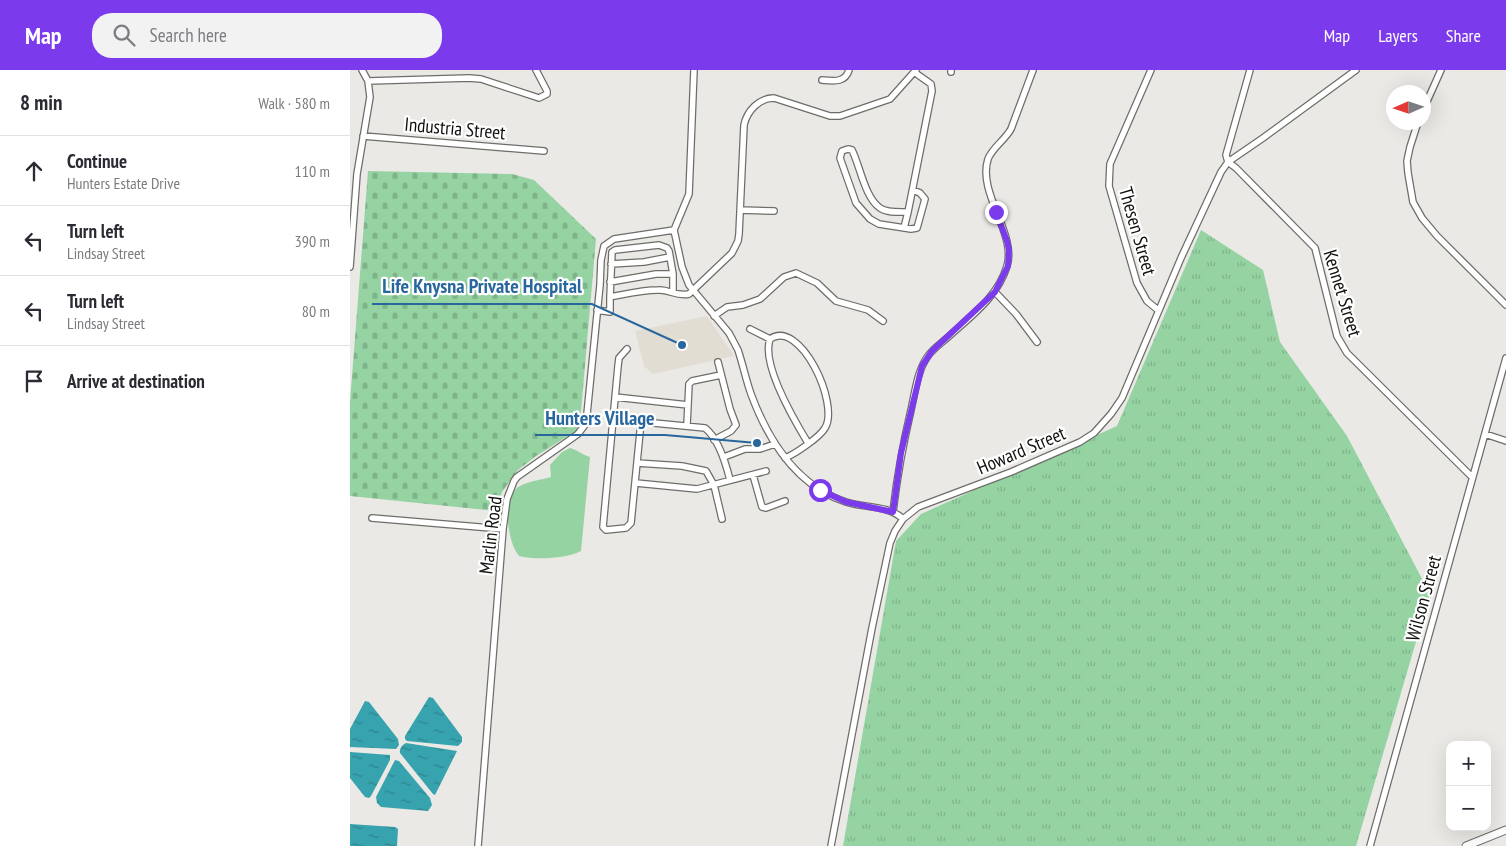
<!DOCTYPE html>
<html lang="en">
<head>
<meta charset="utf-8">
<style>
	:root { --surface:#fff; --page:#f2f2f3; --text:#2b2b33; --muted:#7c7c81; --line:#e1e1e2; --accent:#7c3aed }
	body { margin:0; font-family:"PT Sans Narrow",sans-serif; background:var(--page); color:var(--text) }
	.controls { position:absolute; right:15px; bottom:15px; display:grid; overflow:hidden; border-radius:10px; box-shadow:0 5px 20px #0002 }
	.controls button { width:45px; height:45px; display:grid; place-items:center; padding:0; border:0; border-bottom:1px solid var(--line); background:var(--surface); color:var(--text); font:25px sans-serif }
	.compass { position:absolute; left:1036px; top:15px; width:45px; height:45px; border-radius:50%; background:var(--surface); box-shadow:0 5px 20px #0002; rotate:267deg }
	.stop { position:absolute; width:15px; height:15px; margin:-11px; border:4px solid #7c3aed; border-radius:50%; background:#fff }
	.stop.end { background:#7c3aed; border-color:#fff; box-shadow:0 1px 5px #0008 }
	.list { margin:0; padding:0; list-style:none }
	h2 { display:flex; justify-content:space-between; align-items:center; height:65px; margin:0; padding:0 20px; font-size:21px }
	h2 small { font-size:16px; font-weight:400; color:var(--muted) }
	.list li { display:grid; grid-template-columns:32px 1fr auto; gap:15px; align-items:center; box-sizing:border-box; height:70px; padding:0 20px; border-top:1px solid var(--line) }
	.list b { display:block; font-size:19px; white-space:nowrap }
	.list p { margin:0; font-size:16px; white-space:nowrap; color:var(--muted) }
	.list em { font-size:16px; font-style:normal; color:var(--muted) }
	.icon { flex:none; width:28px; height:28px; fill:none; stroke:currentColor; stroke-width:2; stroke-linecap:round; stroke-linejoin:round }
	.map { position:relative; flex:none; width:1156px; height:776px; overflow:hidden }
	header { display:flex; align-items:center; gap:30px; box-sizing:border-box; height:70px; padding:0 25px; background:var(--accent); color:#fff }
	header strong { font-size:24px }
	nav { display:flex; gap:28px; margin-inline-start:auto; font-size:18px }
	.search { width:350px; height:45px; background:var(--page); display:flex; align-items:center; gap:12px; box-sizing:border-box; padding:0 18px; border-radius:20px; color:var(--muted); font-size:19px }
	main { display:flex }
	aside { flex:1; background:var(--surface) }
	.map>svg:first-child { display:block }
	.built { fill:#e2ddd2 }
	.grass { fill:url(#grass-tufts) }
	.cemetery { fill:url(#cemetery-stones) }
	.pitch { fill:#95d3a2 }
	.water { fill:url(#water-ripples) }
	.lines { fill:none; stroke-linecap:round; stroke-linejoin:round }
	.minor-casing { stroke:#6e6d6a; stroke-width:8 }
	.tertiary-casing { stroke:#6e6d6a; stroke-width:9 }
	.minor { stroke:#fff; stroke-width:5.5 }
	.tertiary { stroke:#fff; stroke-width:7 }
	.route { stroke:#7c3aed; stroke-width:6 }
	.labels { text-anchor:middle; stroke-width:4.5; stroke-linejoin:round; paint-order:stroke }
	.street-label { font-size:19px; fill:#10100e; stroke:#fff }
	.leader { fill:none; stroke:#27679d; stroke-width:2 }
	.callout-dot { fill:#27679d; stroke:#fff; stroke-width:2 }
	.callout-label { font-size:20px; text-anchor:middle; font-weight:bold; fill:#27679d; stroke:#fff; stroke-width:4.5; stroke-linejoin:round; paint-order:stroke }
</style>
</head>
<body>
<header>
<strong>Map</strong>
<div class="search"><svg class="icon" aria-label="search" viewBox="0 0 24 24"><circle cx="10" cy="10" r="6"/><path d="M15 15l6 6"/></svg>Search here</div>
<nav><a>Map</a><a>Layers</a><a>Share</a></nav>
</header>
<main>
<aside>
<h2>8 min<small>Walk · 580 m</small></h2>
<ul class="list">
<li><svg class="icon" aria-label="ahead" viewBox="0 0 24 24"><path d="M12 20V5M6 11l6-6 6 6"/></svg><div><b>Continue</b><p>Hunters Estate Drive</p></div><em>110 m</em></li>
<li><svg class="icon" aria-label="left" viewBox="0 0 24 24"><path d="M17 20v-9H6M10 6l-5 5 5 5"/></svg><div><b>Turn left</b><p>Lindsay Street</p></div><em>390 m</em></li>
<li><svg class="icon" aria-label="left" viewBox="0 0 24 24"><path d="M17 20v-9H6M10 6l-5 5 5 5"/></svg><div><b>Turn left</b><p>Lindsay Street</p></div><em>80 m</em></li>
<li><svg class="icon" aria-label="arrive" viewBox="0 0 24 24"><path d="M6 21V4h12l-3 4 3 4H6"/></svg><div><b>Arrive at destination</b></div></li>
</ul>
</aside>
<div class="map">
<svg width="1156" height="776" viewBox="0 0 1156 776">
	<defs>
		<pattern id="grass-tufts" width="24" height="20" patternUnits="userSpaceOnUse" patternTransform="scale(1.25)"><rect width="24" height="20" fill="#95d3a2"/><path d="M3 7l-1-3M5 7V3M7 7l1-3M15 17l-1-3M17 17v-4M19 17l1-3" fill="none" stroke="#7fb48a"/></pattern>
		<pattern id="cemetery-stones" width="16" height="16" patternUnits="userSpaceOnUse" patternTransform="scale(1.25)"><rect width="16" height="16" fill="#95d3a2"/><path d="M2 7V4a2 2 0 0 1 4 0v3zM10 15v-3a2 2 0 0 1 4 0v3z" fill="#7fb48a"/></pattern>
		<pattern id="water-ripples" width="26" height="14" patternUnits="userSpaceOnUse" patternTransform="scale(1.25)"><rect width="26" height="14" fill="#37a3ae"/><path d="M2 4q2-2 4 0t4 0M15 11q2-2 4 0t4 0" fill="none" stroke="#2d838c"/></pattern>
	</defs>
	<rect width="100%" height="100%" fill="#eae9e5"/>
	<path class="built" d="M357,246L384,286L303,304L294,296L285,261Z"/>
	<path class="grass" d="M851,160L913,200L930,272L997,366L1080,524L1006,776H493L546,471L571,444L767,356Z"/>
	<path class="cemetery" d="M18,101L162,104L184,110L246,169L230,353L226,361L186,386L168,400L152,422L146,441L0,426V332Z"/>
	<path class="pitch" d="M220,378C228,380 232,385 240,387L231,481C216,489 185,490 169,486C157,472 151,425 170,416C179,411 191,410 201,407L200,395L212,382Z"/>
	<path class="water" d="M79,627L83,628L112,667V672L108,676L57,671L55,669V666Z
		M15,631L19,632L48,669L49,675L46,679L0,677V659Z
		M56,673L107,681L85,725L83,724L50,683C49,679 52,675 56,673Z
		M0,682L40,685V690L21,726L19,728L15,727L0,708Z
		M45,690L49,691L80,728L82,735L78,741L31,737L27,733L26,727Z
		M0,754L45,757L48,759L47,776H0Z"/>
	<g class="lines">
		<g class="minor-casing">
			<path id="minor" d="M801,0L760,94L759,116L787,213L797,231L808,240
				M601,2V0
				M472,10C484,11 495,13 499,0
				M18,11L119,8L131,9L189,28L197,24V21L186,0
				M1074,38L1091,0
				M1068,52L1060,77L1057,91L1058,103L1063,132L1072,148L1087,166L1156,235
				M13,66L194,81
				M878,92L886,98L965,178L987,266L997,283L1122,407
				M878,92L876,85L900,0
				M563,120L570,123L575,129L567,158L561,159L529,154L520,149L506,133L490,88L492,81L498,79L502,80C510,96 515,128 530,138C537,143 549,142 558,142L582,21L581,14L564,2
				M390,140L424,141
				M554,158L558,142
				M324,160L332,197L339,215L379,263L388,280C393,295 396,310 401,324C418,370 447,416 496,432C514,438 539,435 553,449
				M324,160L339,124L344,0
				M261,194L294,192L320,187
				M0,197L7,104L20,27L18,11L12,0
				M260,212L306,204H323
				M323,222V204L319,181L317,178L309,175L265,180L262,182L260,227C276,224 292,220 308,220C319,219 327,227 339,224L382,183L388,171L389,164L394,55C397,41 409,28 424,28L480,46H490L540,29L566,0
				M645,222L666,244L687,272
				M247,240L260,242V227
				M364,246L377,237L393,235L410,229L434,207L446,203L467,213L486,231L518,240L533,251
				M400,259L420,269
				M277,279L269,288L268,296L253,457L256,460L276,458L281,453L291,352
				M265,327L338,335
				M263,349L355,358C368,368 376,394 380,410
				M337,355L339,314L342,311L371,305
				M1135,364L1156,371
				M364,370L381,361L386,355L380,339L368,292
				M374,387L395,379H410L425,374
				M435,388C445,384 470,367 475,358C490,334 450,248 420,269C411,294 444,350 458,373
				M287,393L332,396L356,401L364,415L372,449
				M403,405L412,437L416,438L435,431
				M286,413L347,419L416,401
				M543,442C547,407 553,374 561,340C565,323 567,301 578,286C583,279 590,274 597,268C620,247 648,227 657,196C667,164 627,123 638,89C642,78 655,70 661,59L683,0
				M22,448L153,459
				M128,776L153,459L157,429L164,411L167,407L228,364L234,356L237,344L250,215L251,190L254,176L264,169L324,160
				M481,776L522,558L540,473L545,461L553,449L568,437L661,402L730,372L744,363L761,344L772,328L831,188L871,102L878,92L913,68L1006,0
				M1020,776L1156,288"/>
		</g>
		<g class="tertiary-casing">
			<path id="tertiary" d="M1116,776L1156,760"/>
		</g>
		<use href="#minor" class="minor"/>
		<use href="#tertiary" class="tertiary"/>
	</g>
	<g class="lines">
		<path class="route" d="M470,420L496,432L543,442L551,383L572,296L582,281L645,222L658,196L659,180L657,171L646,142"/>
	</g>
	<g class="labels">
		<g class="street-label">
			<text transform="translate(105 58) rotate(5)" y="7">Industria Street</text>
			<text transform="translate(788 161) rotate(74)" y="7">Thesen Street</text>
			<text transform="translate(993 223) rotate(73)" y="7">Kennet Street</text>
			<text transform="translate(671 380) rotate(-23)" y="7">Howard Street</text>
			<text transform="translate(140 465) rotate(-83)" y="7">Marlin Road</text>
			<text transform="translate(1073 528) rotate(-75)" y="7">Wilson Street</text>
		</g>
	</g>
	<path class="leader" d="M332 275L242 234H22M407 373L315 365H185"/>
	<g class="callout-dot">
		<circle cx="332" cy="275" r="5"/>
		<circle cx="407" cy="373" r="5"/>
	</g>
	<g class="callout-label">
		<text x="132" y="223">Life Knysna Private Hospital</text>
		<text x="250" y="355">Hunters Village</text>
	</g>
</svg>
<div class="controls">
<button>+</button>
<button>−</button>
</div>
<svg class="compass" viewBox="-18 -18 36 36"><path d="M0-13l5 13h-10z" fill="#e53935"/><path d="M0 13l5-13h-10z" fill="#7c7c81"/></svg>
<div class="stop" style="left:470px;top:420px"></div>
<div class="stop end" style="left:646px;top:142px"></div>
</div>
</main>
</body>
</html>
